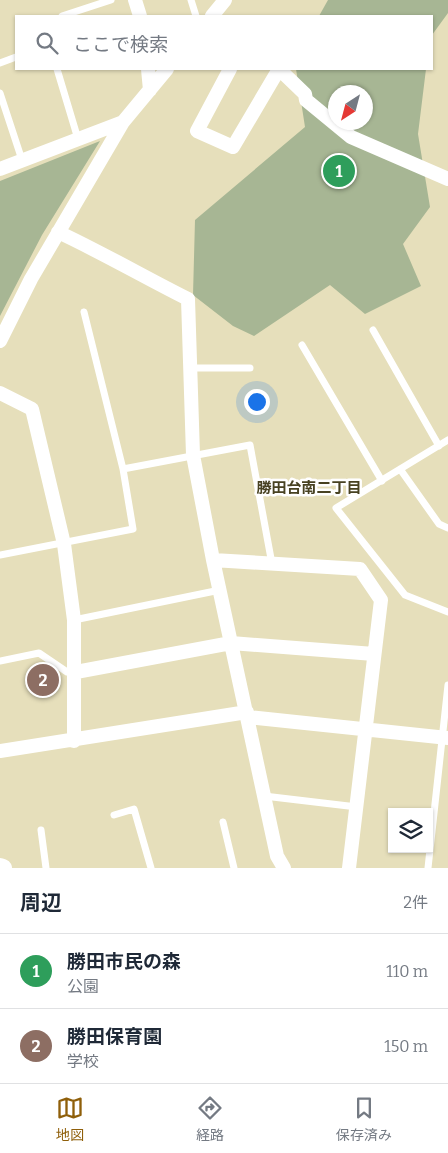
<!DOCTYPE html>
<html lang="ja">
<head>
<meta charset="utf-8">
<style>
	:root { --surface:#fff; --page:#f2f2f3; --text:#1f2937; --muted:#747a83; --line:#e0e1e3; --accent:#8f5f0a }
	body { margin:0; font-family:Bitter,"Noto Sans JP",serif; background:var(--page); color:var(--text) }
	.controls { position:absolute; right:15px; bottom:15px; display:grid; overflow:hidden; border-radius:0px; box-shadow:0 1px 4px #0004 }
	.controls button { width:45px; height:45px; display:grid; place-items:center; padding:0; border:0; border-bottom:1px solid var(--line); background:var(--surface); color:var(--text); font:25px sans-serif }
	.compass { position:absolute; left:328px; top:85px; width:45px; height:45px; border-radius:50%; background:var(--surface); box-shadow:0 1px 4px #0004; rotate:216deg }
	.you { position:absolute; left:256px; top:401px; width:18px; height:18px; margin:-12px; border:4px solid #fff; border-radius:50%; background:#1a73e8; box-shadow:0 0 0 8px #1a73e833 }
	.badge { display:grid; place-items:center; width:32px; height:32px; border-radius:50%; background:var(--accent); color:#fff; font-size:16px; font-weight:700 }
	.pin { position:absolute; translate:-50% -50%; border:2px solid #fff; box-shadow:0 1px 5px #0006 }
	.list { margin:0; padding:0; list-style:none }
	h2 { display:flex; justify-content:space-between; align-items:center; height:65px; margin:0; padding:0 20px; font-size:21px }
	h2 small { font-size:16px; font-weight:400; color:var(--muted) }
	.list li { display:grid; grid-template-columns:32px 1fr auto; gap:15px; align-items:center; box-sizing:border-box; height:75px; padding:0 20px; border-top:1px solid var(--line) }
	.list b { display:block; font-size:19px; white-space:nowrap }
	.list p { margin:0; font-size:16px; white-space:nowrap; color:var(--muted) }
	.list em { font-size:16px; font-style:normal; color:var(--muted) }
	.icon { flex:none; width:28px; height:28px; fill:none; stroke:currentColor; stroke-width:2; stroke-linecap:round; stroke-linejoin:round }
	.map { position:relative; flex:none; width:448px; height:868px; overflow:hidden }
	.search { position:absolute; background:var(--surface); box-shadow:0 1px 4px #0004; left:15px; right:15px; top:15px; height:55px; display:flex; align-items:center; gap:12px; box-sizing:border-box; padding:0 18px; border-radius:0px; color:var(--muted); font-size:19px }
	.sheet { height:215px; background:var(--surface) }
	nav { display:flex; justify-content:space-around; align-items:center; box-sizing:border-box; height:70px; border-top:1px solid var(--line); background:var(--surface); font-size:14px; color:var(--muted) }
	nav a { display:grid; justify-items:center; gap:2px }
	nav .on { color:var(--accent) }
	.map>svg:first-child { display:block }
	.green { fill:#a7b694; fill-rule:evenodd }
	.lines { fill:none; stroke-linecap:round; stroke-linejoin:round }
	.service { stroke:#fff; stroke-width:7 }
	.minor { stroke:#fff; stroke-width:14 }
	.tertiary { stroke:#fff; stroke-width:18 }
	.labels { text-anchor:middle; stroke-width:5; stroke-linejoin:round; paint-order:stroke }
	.neighbourhood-label { font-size:15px; font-weight:bold; fill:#484222; stroke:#fff }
</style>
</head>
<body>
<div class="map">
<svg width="448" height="868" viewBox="0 0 448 868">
	<rect width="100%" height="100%" fill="#e6dfbb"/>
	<path class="green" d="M328,0H448V13L432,35V16H319Z
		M296,69H426L418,134L430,207L403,244L421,286L365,314L330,285L254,336L233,326L193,295L195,220L305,127ZM336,92H366V122H336Z
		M100,141L42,235L0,316V181Z"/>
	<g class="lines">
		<path class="service" d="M191,0L196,16
			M62,16L111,0
			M0,63L16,57
			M57,69L78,139
			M0,93L22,160
			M373,330L439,446
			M302,345L382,481
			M190,368H250
			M448,440L336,508L405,595L448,612
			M123,469L250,445L272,564
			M400,469L439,524L448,528
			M0,555L133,529L123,469L84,312
			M74,620L220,590
			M0,661L39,653L67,672H76
			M264,796L357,807
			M114,815L134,809L151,868
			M223,822L234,868
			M41,830L46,868
			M428,868L448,685"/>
		<path class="minor" d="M135,0L140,16
			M212,16L225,0
			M148,69L150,90
			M230,69L197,131L233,147L279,69
			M279,69L305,94L306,100L351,137L448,179
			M0,169L123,122
			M58,232C103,253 144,277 188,299L193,455L213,560L277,856L284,868
			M0,341L31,279L123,122L167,69
			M0,393L32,409L64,544L74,620V741
			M213,560L360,569L381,600L349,868
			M76,672L231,643L374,654
			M248,717L448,738
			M0,751L247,712"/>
		<path class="tertiary" d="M0,867L3,868"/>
	</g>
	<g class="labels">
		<g class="neighbourhood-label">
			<text x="309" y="493">勝田台南二丁目</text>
		</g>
	</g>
</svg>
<div class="controls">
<button><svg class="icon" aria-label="layers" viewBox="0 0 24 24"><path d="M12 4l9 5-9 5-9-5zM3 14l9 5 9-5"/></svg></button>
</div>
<svg class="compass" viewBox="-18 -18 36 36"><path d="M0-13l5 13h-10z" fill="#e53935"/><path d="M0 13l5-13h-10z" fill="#747a83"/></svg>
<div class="you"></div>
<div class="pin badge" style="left:339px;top:171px;background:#2e9e5b">1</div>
<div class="pin badge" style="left:43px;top:680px;background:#8d6e63">2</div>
<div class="search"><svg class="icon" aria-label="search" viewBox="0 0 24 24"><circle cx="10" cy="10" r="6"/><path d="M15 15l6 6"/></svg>ここで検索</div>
</div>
<section class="sheet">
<h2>周辺<small>2件</small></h2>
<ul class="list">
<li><span class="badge" style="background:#2e9e5b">1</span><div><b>勝田市民の森</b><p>公園</p></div><em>110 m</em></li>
<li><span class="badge" style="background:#8d6e63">2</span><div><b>勝田保育園</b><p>学校</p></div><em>150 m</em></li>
</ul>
</section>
<nav>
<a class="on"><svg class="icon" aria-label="map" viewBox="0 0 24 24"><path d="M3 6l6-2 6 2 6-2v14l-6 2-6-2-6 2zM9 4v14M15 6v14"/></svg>地図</a>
<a><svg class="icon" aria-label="directions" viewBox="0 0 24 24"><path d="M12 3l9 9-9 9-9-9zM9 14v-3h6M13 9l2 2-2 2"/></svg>経路</a>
<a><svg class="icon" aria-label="saved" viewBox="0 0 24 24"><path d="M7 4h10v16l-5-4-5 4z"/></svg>保存済み</a>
</nav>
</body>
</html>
